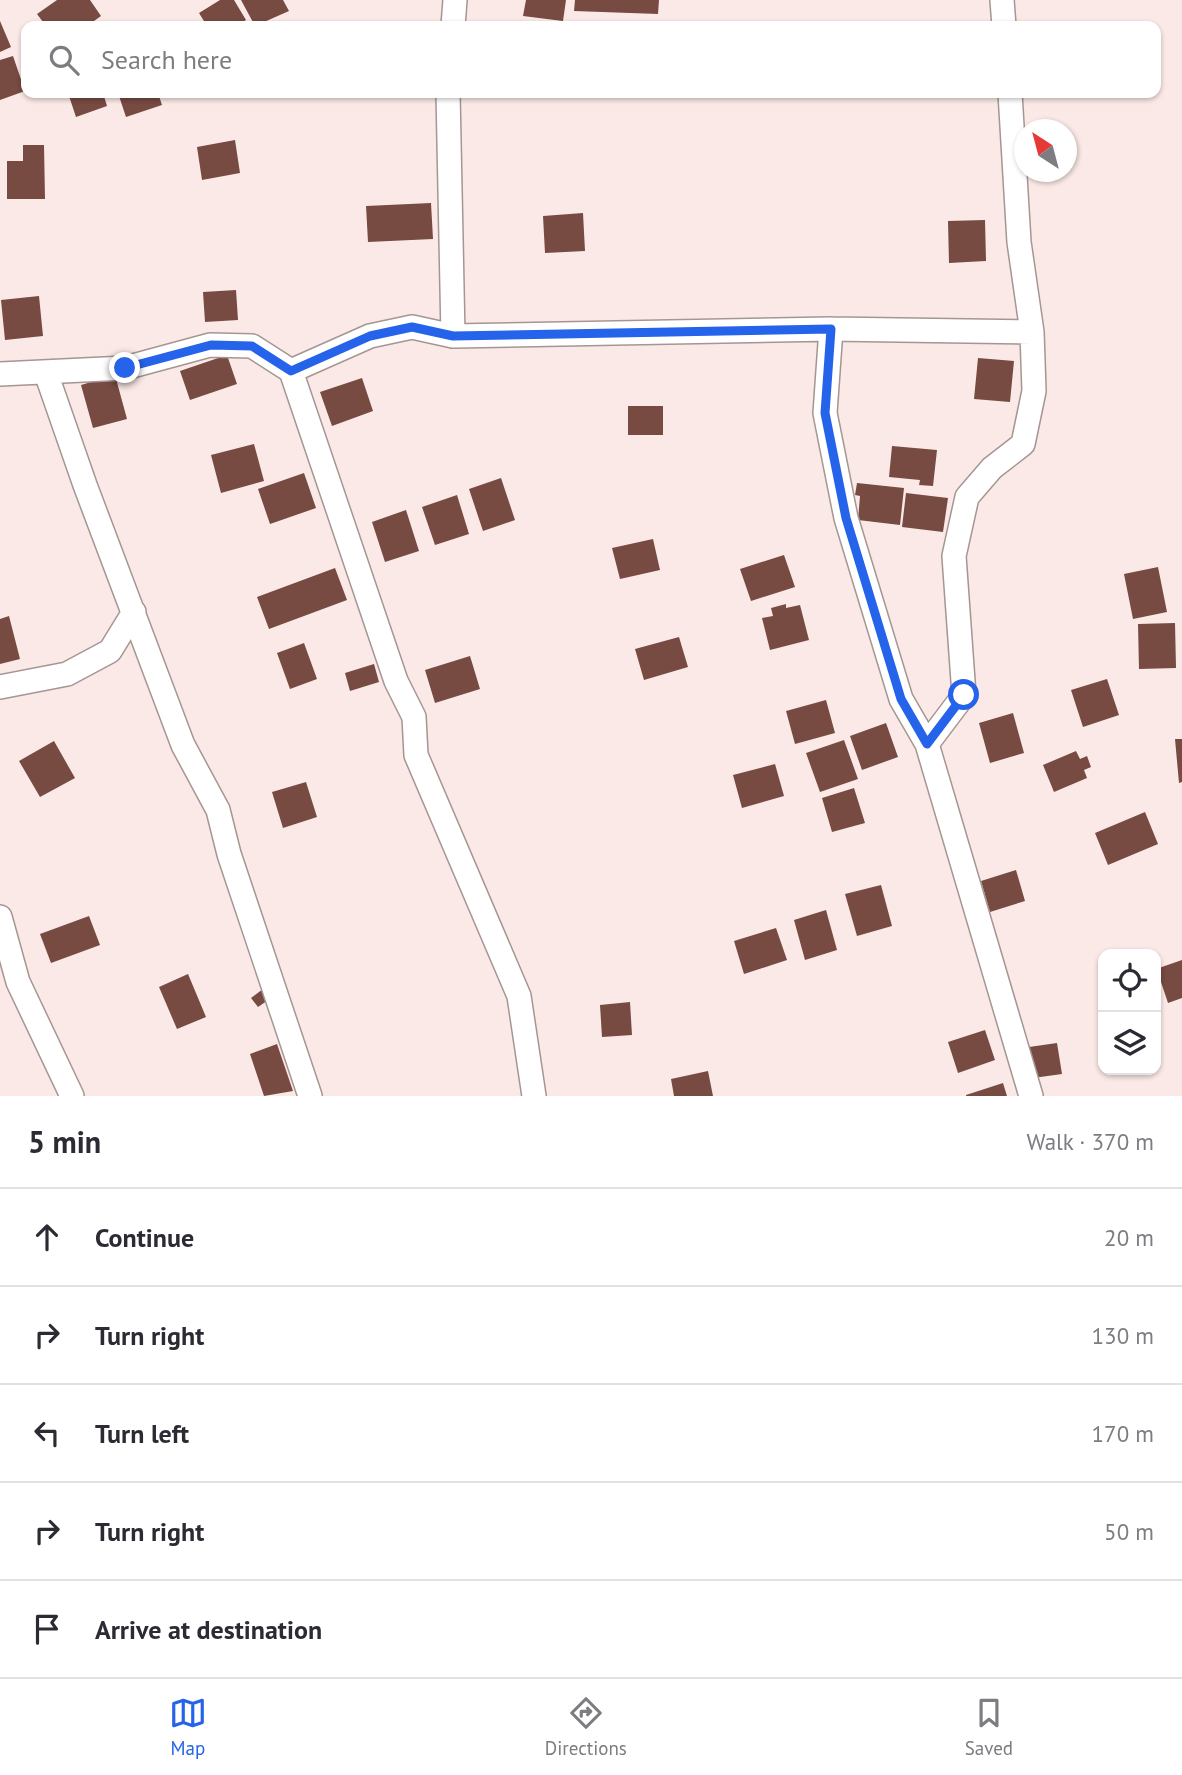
<!DOCTYPE html>
<html lang="en">
<head>
<meta charset="utf-8">
<style>
	:root { --surface:#fff; --page:#f2f2f3; --text:#2b2b33; --muted:#7c7c81; --line:#e1e1e2; --accent:#2563eb }
	body { margin:0; font-family:"PT Sans",sans-serif; background:var(--page); color:var(--text) }
	.controls { position:absolute; right:21px; bottom:21px; display:grid; overflow:hidden; border-radius:14px; box-shadow:0 2px 5px #0004 }
	.controls button { width:63px; height:63px; display:grid; place-items:center; padding:0; border:0; border-bottom:2px solid var(--line); background:var(--surface); color:var(--text); font:35px sans-serif }
	.compass { position:absolute; left:1014px; top:119px; width:63px; height:63px; border-radius:50%; background:var(--surface); box-shadow:0 2px 5px #0004; rotate:324deg }
	.stop { position:absolute; width:21px; height:21px; margin:-16px; border:5px solid #2563eb; border-radius:50%; background:#fff }
	.stop.end { background:#2563eb; border-color:#fff; box-shadow:0 2px 7px #0008 }
	.list { margin:0; padding:0; list-style:none }
	h2 { display:flex; justify-content:space-between; align-items:center; height:91px; margin:0; padding:0 28px; font-size:30px }
	h2 small { font-size:23px; font-weight:400; color:var(--muted) }
	.list li { display:grid; grid-template-columns:46px 1fr auto; gap:21px; align-items:center; box-sizing:border-box; height:98px; padding:0 28px; border-top:2px solid var(--line) }
	.list b { display:block; font-size:26px; white-space:nowrap }
	.list em { font-size:23px; font-style:normal; color:var(--muted) }
	.icon { flex:none; width:38px; height:38px; fill:none; stroke:currentColor; stroke-width:2; stroke-linecap:round; stroke-linejoin:round }
	.map { position:relative; flex:none; width:1182px; height:1096px; overflow:hidden }
	.search { position:absolute; background:var(--surface); box-shadow:0 2px 5px #0004; left:21px; right:21px; top:21px; height:77px; display:flex; align-items:center; gap:18px; box-sizing:border-box; padding:0 24px; border-radius:14px; color:var(--muted); font-size:26px }
	.sheet { height:581px; background:var(--surface) }
	nav { display:flex; justify-content:space-around; align-items:center; box-sizing:border-box; height:98px; border-top:2px solid var(--line); background:var(--surface); font-size:19px; color:var(--muted) }
	nav a { display:grid; justify-items:center; gap:4px }
	nav .on { color:var(--accent) }
	.map>svg:first-child { display:block }
	.building { fill:#774a42 }
	.lines { fill:none; stroke-linecap:round; stroke-linejoin:round }
	.minor-casing { stroke:#a59693; stroke-width:26 }
	.minor { stroke:#fff; stroke-width:23 }
	.route { stroke:#2563eb; stroke-width:9 }
</style>
</head>
<body>
<div class="map">
<svg width="1182" height="1096" viewBox="0 0 1182 1096">
	<rect width="100%" height="100%" fill="#fae9e6"/>
	<path class="building" d="M57,0H90L101,16L87,26H46L37,14Z
		M220,0H234L246,20L237,26H207L199,13Z
		M241,0H283L289,11L255,26Z
		M526,0H566L563,21L523,16Z
		M575,0H659L658,14L574,11Z
		M0,21L11,47L0,52Z
		M13,56L25,91L0,100V60Z
		M68,93H103L107,106L76,117Z
		M118,93H158L162,105L126,117Z
		M235,140L240,173L202,180L197,147Z
		M23,145H44L45,199H7V161H23Z
		M431,203L433,239L368,242L366,206Z
		M583,213L585,251L545,253L543,216Z
		M985,220L986,261L949,263L948,221Z
		M236,290L238,320L205,322L203,292Z
		M39,296L43,336L5,340L1,300Z
		M227,355L237,384L190,400L180,371Z
		M978,358L1014,361L1010,402L974,399Z
		M115,375L127,419L93,428L81,385Z
		M362,378L373,411L332,426L320,392Z
		M628,406H663V435H628Z
		M254,444L264,481L221,493L211,455Z
		M892,446L937,450L933,486L919,485L920,480L889,477Z
		M304,473L316,508L270,524L258,489Z
		M501,478L515,520L483,531L469,489Z
		M857,483L904,488L900,525L858,520L860,496L855,495Z
		M906,493L948,498L943,532L902,527Z
		M457,495L469,534L435,545L422,507Z
		M406,510L419,551L385,562L372,522Z
		M653,539L660,570L620,579L612,548Z
		M784,555L795,587L751,601L740,569Z
		M1158,567L1167,612L1133,619L1124,574Z
		M335,568L347,600L269,629L257,597Z
		M786,604V608L800,605L809,640L770,650L762,618L773,616L771,608Z
		M9,616L20,659L0,664V619Z
		M1175,623L1176,668L1139,669L1138,624Z
		M679,637L688,667L644,680L635,649Z
		M304,643L317,679L290,689L277,653Z
		M470,656L480,689L435,703L425,670Z
		M374,664L379,682L350,691L345,673Z
		M1107,679L1119,715L1083,727L1071,690Z
		M826,700L835,733L795,744L786,711Z
		M1013,713L1024,753L990,763L979,723Z
		M886,723L898,757L862,770L850,736Z
		M1175,739H1182V782L1179,783Z
		M844,740L858,779L820,792L806,753Z
		M54,741L75,778L40,797L19,761Z
		M1076,751L1080,759L1087,756L1091,767L1084,770L1087,778L1054,792L1043,765Z
		M775,764L784,796L742,808L733,775Z
		M306,782L317,817L283,828L272,792Z
		M854,788L865,823L832,832L822,798Z
		M1145,812L1158,844L1108,865L1095,833Z
		M1016,870L1025,901L990,912L981,881Z
		M881,885L892,926L857,936L845,894Z
		M826,910L837,950L805,960L794,920Z
		M89,916L100,945L51,963L40,934Z
		M776,928L787,960L744,974L734,941Z
		M1182,960V998L1168,1003L1161,982L1156,984V969Z
		M188,974L206,1017L177,1029L159,987Z
		M267,986L274,996L258,1007L251,998Z
		M630,1002L632,1035L602,1037L600,1005Z
		M985,1030L995,1060L958,1073L948,1042Z
		M1057,1043L1062,1074L1033,1078L1029,1047Z
		M277,1044L293,1091L264,1096L250,1054Z
		M708,1071L713,1096H674L671,1079Z
		M1003,1083L1007,1096H966V1095Z"/>
	<g class="lines">
		<g class="minor-casing">
			<path id="minor" d="M1002,0L1004,26
				M453,26L455,0
				M448,93L453,336
				M1010,93L1019,242L1032,332L1034,391L1023,444L992,468L967,497L954,556L964,695L927,744L1031,1096
				M831,329L825,413L846,518L901,699L927,744
				M291,371L396,681L414,717L416,755L519,996L534,1096
				M46,373L85,485L183,745L218,810L229,854L310,1096
				M0,374L125,368L210,345L252,346L291,371L370,336L412,327L453,336L831,329L1032,332
				M0,687L67,674L110,651L134,612
				M0,917L18,982L72,1096"/>
		</g>
		<use href="#minor" class="minor"/>
	</g>
	<g class="lines">
		<path class="route" d="M125,368L211,345L252,346L291,371L370,336L412,327L453,336L831,329L825,413L846,518L901,699L927,744L964,695"/>
	</g>
</svg>
<div class="controls">
<button><svg class="icon" aria-label="locate" viewBox="0 0 24 24"><circle cx="12" cy="12" r="6"/><path d="M12 2v4M12 18v4M2 12h4M18 12h4"/></svg></button>
<button><svg class="icon" aria-label="layers" viewBox="0 0 24 24"><path d="M12 4l9 5-9 5-9-5zM3 14l9 5 9-5"/></svg></button>
</div>
<svg class="compass" viewBox="-18 -18 36 36"><path d="M0-13l5 13h-10z" fill="#e53935"/><path d="M0 13l5-13h-10z" fill="#7c7c81"/></svg>
<div class="stop" style="left:964px;top:695px"></div>
<div class="stop end" style="left:125px;top:368px"></div>
<div class="search"><svg class="icon" aria-label="search" viewBox="0 0 24 24"><circle cx="10" cy="10" r="6"/><path d="M15 15l6 6"/></svg>Search here</div>
</div>
<section class="sheet">
<h2>5 min<small>Walk · 370 m</small></h2>
<ul class="list">
<li><svg class="icon" aria-label="ahead" viewBox="0 0 24 24"><path d="M12 20V5M6 11l6-6 6 6"/></svg><div><b>Continue</b></div><em>20 m</em></li>
<li><svg class="icon" aria-label="right" viewBox="0 0 24 24"><path d="M7 20v-9h11M14 6l5 5-5 5"/></svg><div><b>Turn right</b></div><em>130 m</em></li>
<li><svg class="icon" aria-label="left" viewBox="0 0 24 24"><path d="M17 20v-9H6M10 6l-5 5 5 5"/></svg><div><b>Turn left</b></div><em>170 m</em></li>
<li><svg class="icon" aria-label="right" viewBox="0 0 24 24"><path d="M7 20v-9h11M14 6l5 5-5 5"/></svg><div><b>Turn right</b></div><em>50 m</em></li>
<li><svg class="icon" aria-label="arrive" viewBox="0 0 24 24"><path d="M6 21V4h12l-3 4 3 4H6"/></svg><div><b>Arrive at destination</b></div></li>
</ul>
</section>
<nav>
<a class="on"><svg class="icon" aria-label="map" viewBox="0 0 24 24"><path d="M3 6l6-2 6 2 6-2v14l-6 2-6-2-6 2zM9 4v14M15 6v14"/></svg>Map</a>
<a><svg class="icon" aria-label="directions" viewBox="0 0 24 24"><path d="M12 3l9 9-9 9-9-9zM9 14v-3h6M13 9l2 2-2 2"/></svg>Directions</a>
<a><svg class="icon" aria-label="saved" viewBox="0 0 24 24"><path d="M7 4h10v16l-5-4-5 4z"/></svg>Saved</a>
</nav>
</body>
</html>
